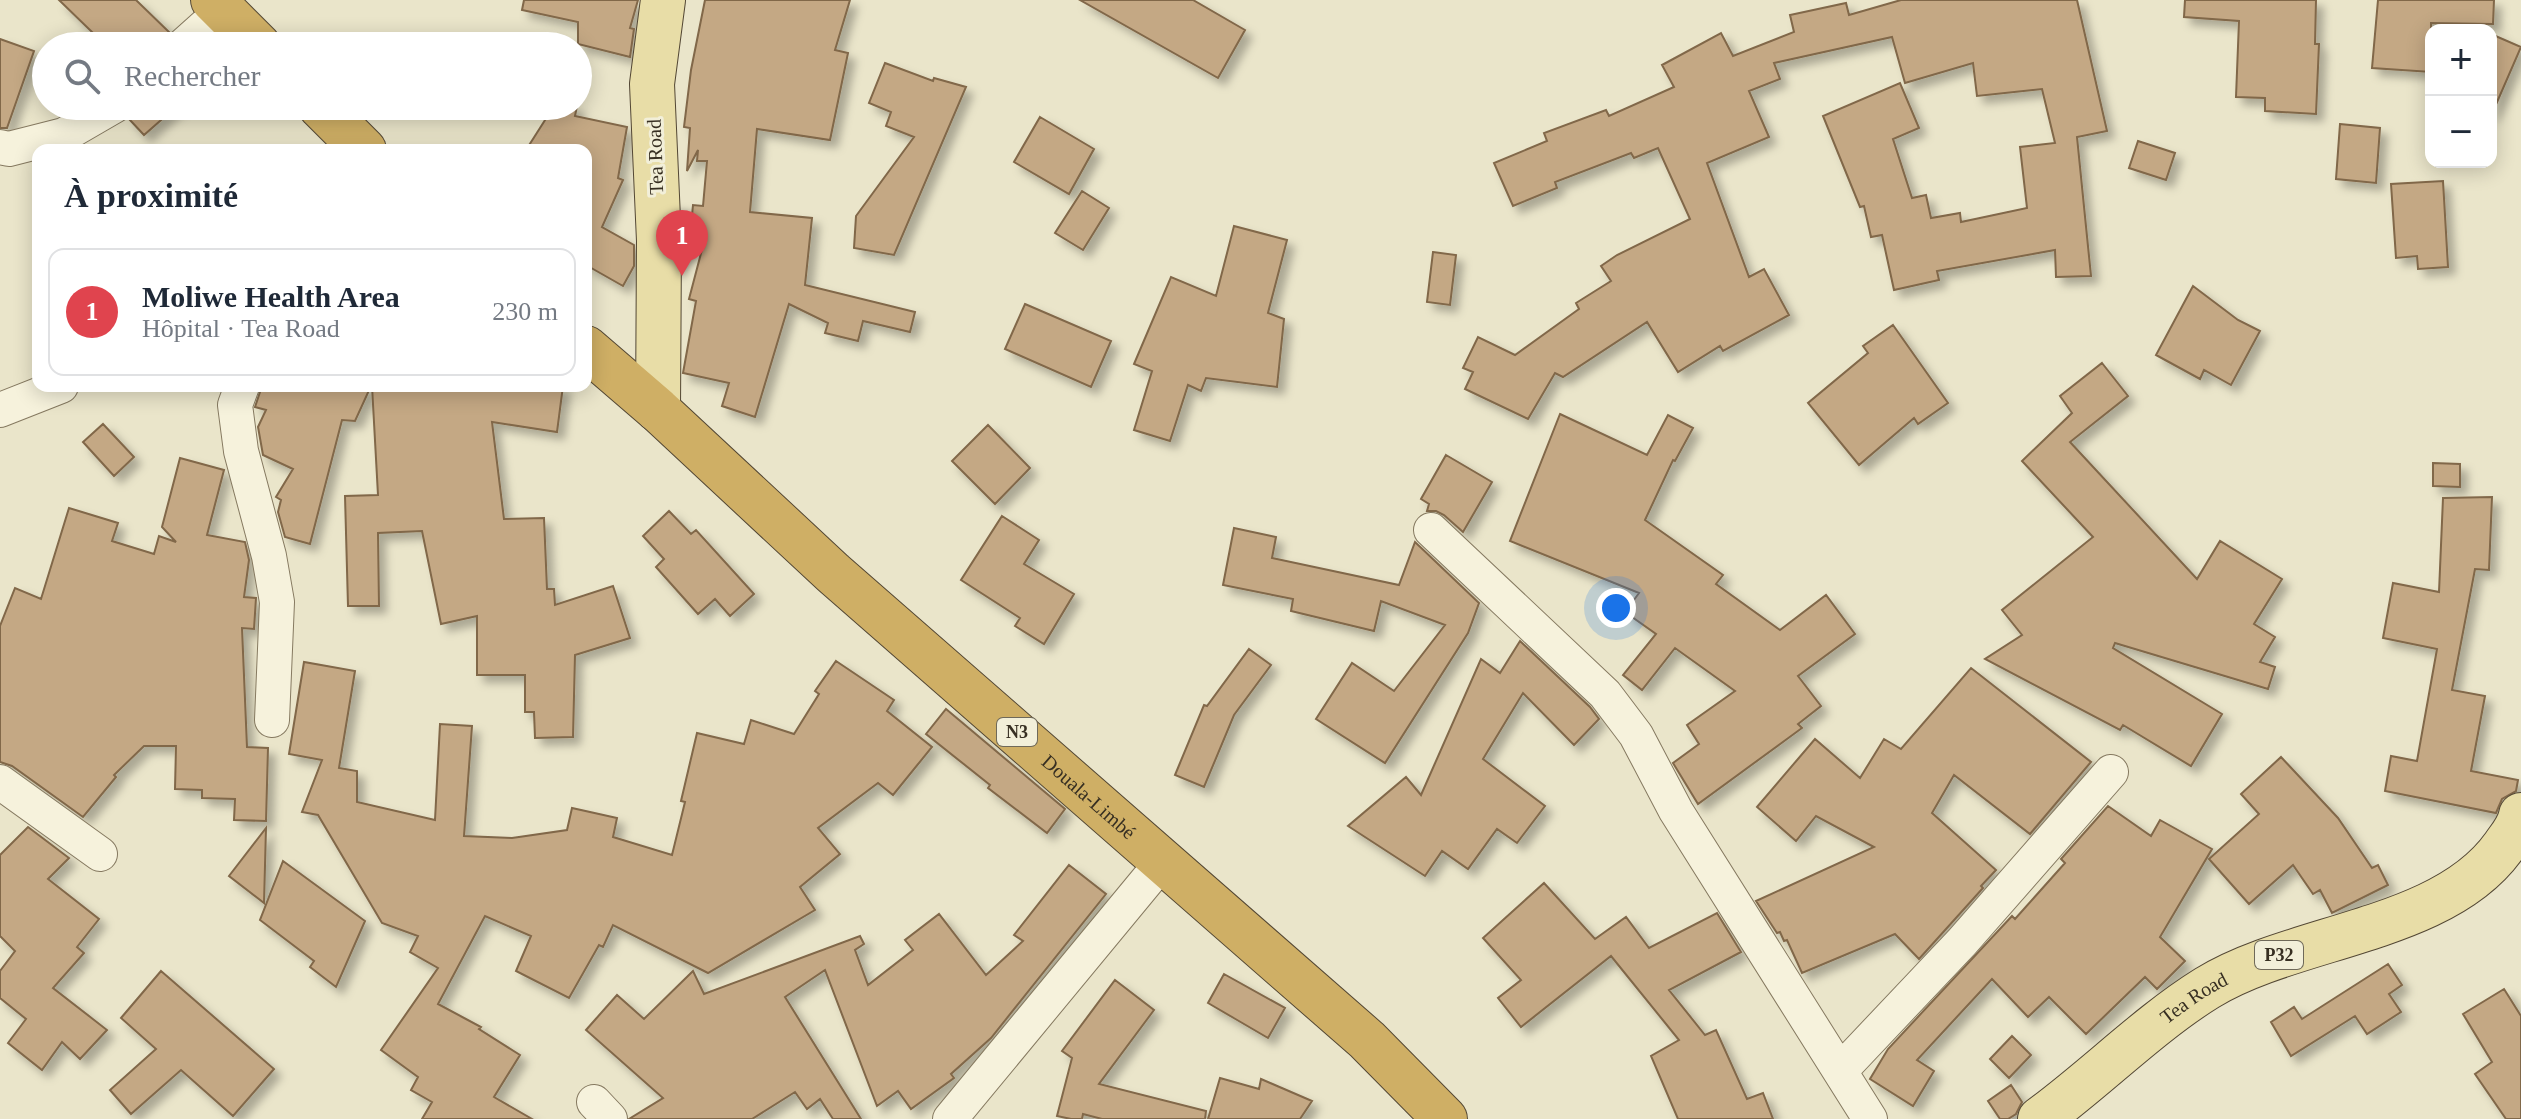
<!DOCTYPE html>
<html lang="fr">
<head>
<meta charset="utf-8">
<style>
	:root { --surface:#fff; --page:#f2f2f3; --text:#1f2937; --muted:#747a83; --line:#e0e1e3; --accent:#8d4237 }
	body { margin:0; font-family:Georgia,serif; background:var(--page); color:var(--text) }
	.controls { position:absolute; right:24px; top:24px; display:grid; overflow:hidden; border-radius:16px; box-shadow:0 4px 20px #0003 }
	.controls button { width:72px; height:72px; display:grid; place-items:center; padding:0; border:0; border-bottom:2px solid var(--line); background:var(--surface); color:var(--text); font:40px sans-serif }
	.you { position:absolute; left:1616px; top:608px; width:28px; height:28px; margin:-20px; border:6px solid #fff; border-radius:50%; background:#1a73e8; box-shadow:0 0 0 12px #1a73e833 }
	.badge { display:grid; place-items:center; width:52px; height:52px; border-radius:50%; background:var(--accent); color:#fff; font-size:26px; font-weight:700 }
	.pin { position:absolute; translate:-50% -66px; filter:drop-shadow(0 2px 4px #0008) }
	.pin::after { content:''; position:absolute; top:42px; width:28px; height:24px; background:inherit; clip-path:polygon(0 0,100% 0,50% 100%) }
	.list { margin:0; padding:0; list-style:none }
	h2 { display:flex; justify-content:space-between; align-items:center; height:104px; margin:0; padding:0 32px; font-size:34px }
	h2 small { font-size:26px; font-weight:400; color:var(--muted) }
	.list li { display:grid; grid-template-columns:52px 1fr auto; gap:24px; align-items:center; box-sizing:border-box; height:128px; margin:0 16px 16px; padding:0 16px; border:2px solid var(--line); border-radius:16px }
	.list b { display:block; font-size:30px; white-space:nowrap }
	.list p { margin:0; font-size:26px; white-space:nowrap; color:var(--muted) }
	.list em { font-size:26px; font-style:normal; color:var(--muted) }
	.icon { flex:none; width:44px; height:44px; fill:none; stroke:currentColor; stroke-width:2; stroke-linecap:round; stroke-linejoin:round }
	.map { position:relative; flex:none; width:2521px; height:1119px; overflow:hidden }
	.search { position:absolute; background:var(--surface); box-shadow:0 4px 20px #0003; left:32px; top:32px; width:560px; height:88px; display:flex; align-items:center; gap:20px; box-sizing:border-box; padding:0 28px; border-radius:44px; color:var(--muted); font-size:30px }
	.panel { position:absolute; background:var(--surface); box-shadow:0 4px 20px #0003; left:32px; top:144px; width:560px; height:248px; border-radius:16px }
	.map>svg:first-child { display:block }
	.building { fill:#c4a884; stroke:#816749; stroke-width:2; filter:url(#shadow) }
	.lines { fill:none; stroke-linecap:round; stroke-linejoin:round }
	.street-casing { stroke:#857960; stroke-width:36 }
	.primary-casing { stroke:#534734; stroke-width:46 }
	.highway-casing { stroke:#534734; stroke-width:46 }
	.street { stroke:#f6f2dc; stroke-width:34 }
	.primary { stroke:#e8dda7; stroke-width:44 }
	.highway { stroke:#cfaf65; stroke-width:44 }
	.labels { text-anchor:middle; stroke-width:6; stroke-linejoin:round; paint-order:stroke }
	.shield { fill:#f2efd9; stroke:#6f6959; stroke-width:2 }
	.shield-label { font-size:18px; font-weight:bold; fill:#372f22 }
	.street-label { font-size:20px; fill:#372f22; stroke:#f2efd9 }
</style>
</head>
<body>
<div class="map">
<svg width="2521" height="1119" viewBox="0 0 2521 1119">
	<defs>
		<filter id="shadow"><feDropShadow dx="7" dy="7" stdDeviation="4" flood-color="#0004"/></filter>
	</defs>
	<rect width="100%" height="100%" fill="#eae5ca"/>
	<path class="building" d="M59,0H136L169,32L164,46H76L92,32Z
		M524,0H638L630,28L634,29L630,57L578,44V22L522,10Z
		M705,0H850L835,50L848,53L830,140L757,129L750,212L812,218L805,285L915,312L910,332L863,321L858,341L825,333L828,323L789,304L755,417L722,406L729,383L683,373L696,301L689,299L705,238L690,236L693,205L703,206L707,161H697L698,150L687,171L690,128L684,127L691,70Z
		M1080,0H1193L1245,30L1218,78Z
		M1901,0H2077L2107,131L2077,137L2091,276L2056,277L2055,250L1937,271L1939,280L1894,290L1882,235L1871,237L1864,206L1860,207L1823,116L1900,83L1919,128L1893,139L1912,198L1926,195L1931,218L1960,213L1961,222L2027,208L2020,147L2055,143L2042,89L1977,96L1973,63L1905,83L1892,37L1774,63L1780,79L1749,91L1769,137L1707,163L1749,277L1764,269L1789,315L1723,351L1720,346L1678,372L1647,322L1563,377L1555,373L1528,419L1465,389L1473,372L1463,368L1478,337L1515,355L1579,309L1576,303L1611,281L1601,266L1617,255L1690,219L1658,148L1634,158L1631,153L1555,182L1557,188L1513,206L1494,163L1547,141L1544,133L1606,110L1609,116L1674,87L1662,65L1721,33L1733,56L1794,32L1790,15L1846,3L1849,15Z
		M2185,0H2316L2315,44H2319L2316,114L2265,111V98L2236,97L2239,21L2184,17Z
		M2378,0H2494L2493,24L2431,23V72L2372,68Z
		M2491,34L2521,47L2491,116Z
		M0,39L34,51L7,128H0Z
		M885,63L933,81L934,78L966,87L894,255L854,248L856,216L914,137L886,126L891,112L869,103Z
		M134,106H177L144,135L129,119Z
		M554,106H577L575,116L627,127L618,178L623,180L602,227L634,245V266L623,286L586,265V150H526Z
		M1040,117L1094,149L1069,194L1014,162Z
		M2340,124L2380,128L2376,183L2336,179Z
		M2138,141L2175,153L2166,180L2129,168Z
		M2443,181L2448,267L2418,269L2417,256L2396,258L2391,184Z
		M1082,191L1109,208L1083,250L1055,233Z
		M1234,226L1287,240L1268,313L1284,319L1277,387L1206,378L1201,391L1188,385L1170,441L1134,430L1152,371L1134,364L1171,277L1216,296Z
		M1433,252L1456,255L1450,305L1427,302Z
		M2193,286L2238,320L2260,331L2231,385L2204,370L2200,379L2156,355Z
		M1025,304L1111,341L1091,387L1005,349Z
		M1893,325L1948,403L1918,424L1914,418L1859,465L1808,403L1868,353L1863,346Z
		M2102,363L2128,396L2070,442L2197,579L2220,541L2282,579L2254,624L2275,637L2260,662L2275,667L2268,689L2115,643L2113,648L2222,714L2191,766L2123,725L2120,730L1985,659L2022,635L2002,610L2093,537L2022,461L2072,413L2060,396Z
		M262,386H371L355,421L342,420L310,544L285,537L278,512L281,500L276,497L293,469L263,455L258,427L266,410L255,407Z
		M372,386H563L557,432L492,422L504,519L544,518L547,589H554L555,605L613,586L630,638L575,655L573,737L535,738L534,712H525V675H477V616L441,624L422,531L378,533L379,606H348L345,496L378,495Z
		M1560,414L1647,455L1668,415L1693,428L1675,461L1673,460L1645,520L1723,575L1716,584L1780,630L1826,595L1855,634L1798,676L1821,706L1798,724L1802,728L1698,804L1673,763L1699,744L1687,725L1735,691L1675,648L1642,690L1623,675L1656,634L1625,612L1639,593L1510,541Z
		M103,424L134,457L114,476L83,442Z
		M988,425L1030,468L995,504L952,461Z
		M1446,455L1492,482L1463,532L1444,515L1436,511H1427L1429,504L1421,499Z
		M180,458L224,470L207,535L245,542L249,560L244,597L256,598L254,629L242,628L247,747L268,748L266,821L234,820L235,799L202,798V790L175,789L176,746H144L114,775L116,777L83,817L12,766L0,762V626L15,588L41,599L69,508L118,523L112,541L154,554L159,536L176,542L162,527Z
		M2433,463L2460,464V487L2433,486Z
		M2492,497L2489,570L2475,569L2452,690L2485,696L2471,771L2518,780L2516,791L2502,799L2496,813L2385,791L2391,756L2417,761L2437,649L2383,638L2393,583L2439,592L2443,498Z
		M669,511L691,534L696,530L754,594L730,616L715,599L698,614L656,567L664,559L643,536Z
		M1002,516L1039,540L1024,564L1074,594L1044,644L1015,626L1020,618L961,580Z
		M1234,528L1276,537L1272,558L1399,585L1415,542L1479,603L1468,633L1385,763L1316,719L1352,663L1394,691L1445,625L1381,601L1374,631L1291,611L1293,599L1223,585Z
		M1520,641L1590,707L1599,719L1574,745L1523,693L1483,759L1545,806L1517,843L1497,829L1468,869L1442,851L1425,876L1348,826L1406,777L1421,795L1481,659L1500,673Z
		M1249,649L1271,665L1234,715L1204,787L1175,775L1204,705L1207,706Z
		M836,661L894,700L887,711L932,747L893,795L878,783L818,828L840,854L800,887L815,910L708,973L613,925L603,947L599,945L569,998L516,971L531,936L485,916L438,1004L481,1027L479,1029L520,1055L494,1097L532,1119H422L432,1102L411,1090L418,1077L381,1050L438,968L410,952L418,936L382,923L318,815L302,812L322,760L289,754L304,662L355,671L339,768L357,771V802L435,820L440,724L472,726L464,836L512,838L567,830L572,808L617,818L613,837L672,855L685,802L681,801L697,733L744,744L751,720L794,734L819,694L815,691Z
		M1971,668L2091,762L2030,834L1954,775L1932,813L1996,870L1981,886L1983,888L1919,959L1895,934L1802,973L1787,940L1784,941L1780,932L1777,933L1756,901L1874,847L1816,816L1796,841L1757,807L1815,739L1860,778L1884,739L1901,749Z
		M946,709L1065,809L1047,833L988,788L990,785L926,734Z
		M2281,757L2338,818L2372,868L2378,865L2388,885L2332,913L2320,890L2313,894L2293,865L2249,904L2209,859L2259,814L2241,794Z
		M2108,806L2151,836L2160,820L2212,849L2160,937L2185,961L2157,989L2145,977L2086,1034L2049,997L2028,1017L1992,979L1917,1060L1934,1071L1913,1106L1870,1079L1888,1049L2012,916L2015,919L2065,863L2061,859Z
		M28,827L69,858L48,879L99,919L77,947L84,953L53,988L107,1030L80,1059L62,1042L42,1070L8,1043L26,1019L0,998V971L15,951L0,936V855Z
		M266,828L264,903L229,876Z
		M283,861L365,921L336,987L310,967L314,961L260,920Z
		M1069,865L1106,894L991,1038L951,1074L954,1078L911,1109L898,1091L877,1106L825,970L785,997L861,1119H833L820,1099L807,1109L795,1092L752,1119H629L663,1098L586,1030L617,995L644,1019L693,971L704,994L860,936L864,944L855,950L868,985L913,950L905,940L939,914L986,975L1023,941L1014,935Z
		M1544,883L1595,939L1626,917L1649,948L1717,913L1741,952L1669,990L1705,1035L1716,1030L1747,1099L1763,1093L1773,1119H1678L1651,1056L1679,1040L1611,956L1521,1027L1498,998L1521,980L1483,938Z
		M2388,964L2402,985L2389,994L2401,1012L2367,1034L2355,1016L2291,1056L2271,1022L2294,1007L2302,1019Z
		M161,971L274,1069L233,1116L181,1070L131,1114L110,1090L156,1049L121,1018Z
		M1224,974L1285,1008L1268,1038L1208,1003Z
		M1115,980L1154,1010L1099,1084L1206,1111L1205,1119H1102L1083,1114L1082,1119H1071L1057,1116L1072,1058L1062,1051Z
		M2504,989L2521,1016V1119H2506L2475,1074L2492,1062L2463,1014Z
		M2012,1036L2031,1055L2009,1078L1990,1059Z
		M1220,1078L1259,1089L1261,1079L1312,1101L1300,1119H1208Z
		M2011,1085L2022,1102L2016,1114L2008,1119H2000L1988,1101Z"/>
	<g class="lines">
		<g class="street-casing">
			<path id="street" d="M183,46L223,10
				M0,147L9,149L64,135L114,106
				M242,386L235,405L241,451L269,556L277,602L272,720
				M0,410L61,386
				M1431,530L1605,694L1636,735L1676,811L1870,1119
				M0,782L100,854
				M1840,1071L1962,942L2111,772
				M594,1102L610,1119
				M950,1119L1164,860"/>
		</g>
		<g class="primary-casing">
			<g id="primary">
				<path d="M658,410L659,241L652,84L663,0"/>
				<path id="s1" d="M2040,1119C2096,1078 2149,1024 2207,988C2295,934 2443,932 2504,846C2511,836 2519,827 2521,815"/>
			</g>
		</g>
		<g class="highway-casing">
			<g id="highway">
				<path d="M213,0L259,46"/>
				<path d="M320,106L364,150"/>
				<path id="s2" d="M586,348L658,410L833,573L1367,1040L1445,1119"/>
			</g>
		</g>
		<use href="#street" class="street"/>
		<use href="#primary" class="primary"/>
		<use href="#highway" class="highway"/>
	</g>
	<g class="labels">
		<g class="shield">
			<rect x="997" y="718" width="40" height="28" rx="6"/>
			<rect x="2255" y="941" width="48" height="28" rx="6"/>
		</g>
		<g class="shield-label">
			<text x="1017" y="738">N3</text>
			<text x="2279" y="961">P32</text>
		</g>
		<g class="street-label">
			<text transform="translate(655 157) rotate(-92)" y="7">Tea Road</text>
			<text dy="7" stroke="none"><textPath href="#s2" startOffset="674">Douala-Limbé</textPath></text>
			<text dy="7" stroke="none"><textPath href="#s1" startOffset="196">Tea Road</textPath></text>
		</g>
	</g>
</svg>
<div class="controls">
<button>+</button>
<button>−</button>
</div>
<div class="you"></div>
<div class="pin badge" style="left:682px;top:276px;background:#e0444e">1</div>
<div class="search"><svg class="icon" aria-label="search" viewBox="0 0 24 24"><circle cx="10" cy="10" r="6"/><path d="M15 15l6 6"/></svg>Rechercher</div>
<section class="panel">
<h2>À proximité<small></small></h2>
<ul class="list">
<li><span class="badge" style="background:#e0444e">1</span><div><b>Moliwe Health Area</b><p>Hôpital · Tea Road</p></div><em>230 m</em></li>
</ul>
</section>
</div>
</body>
</html>
